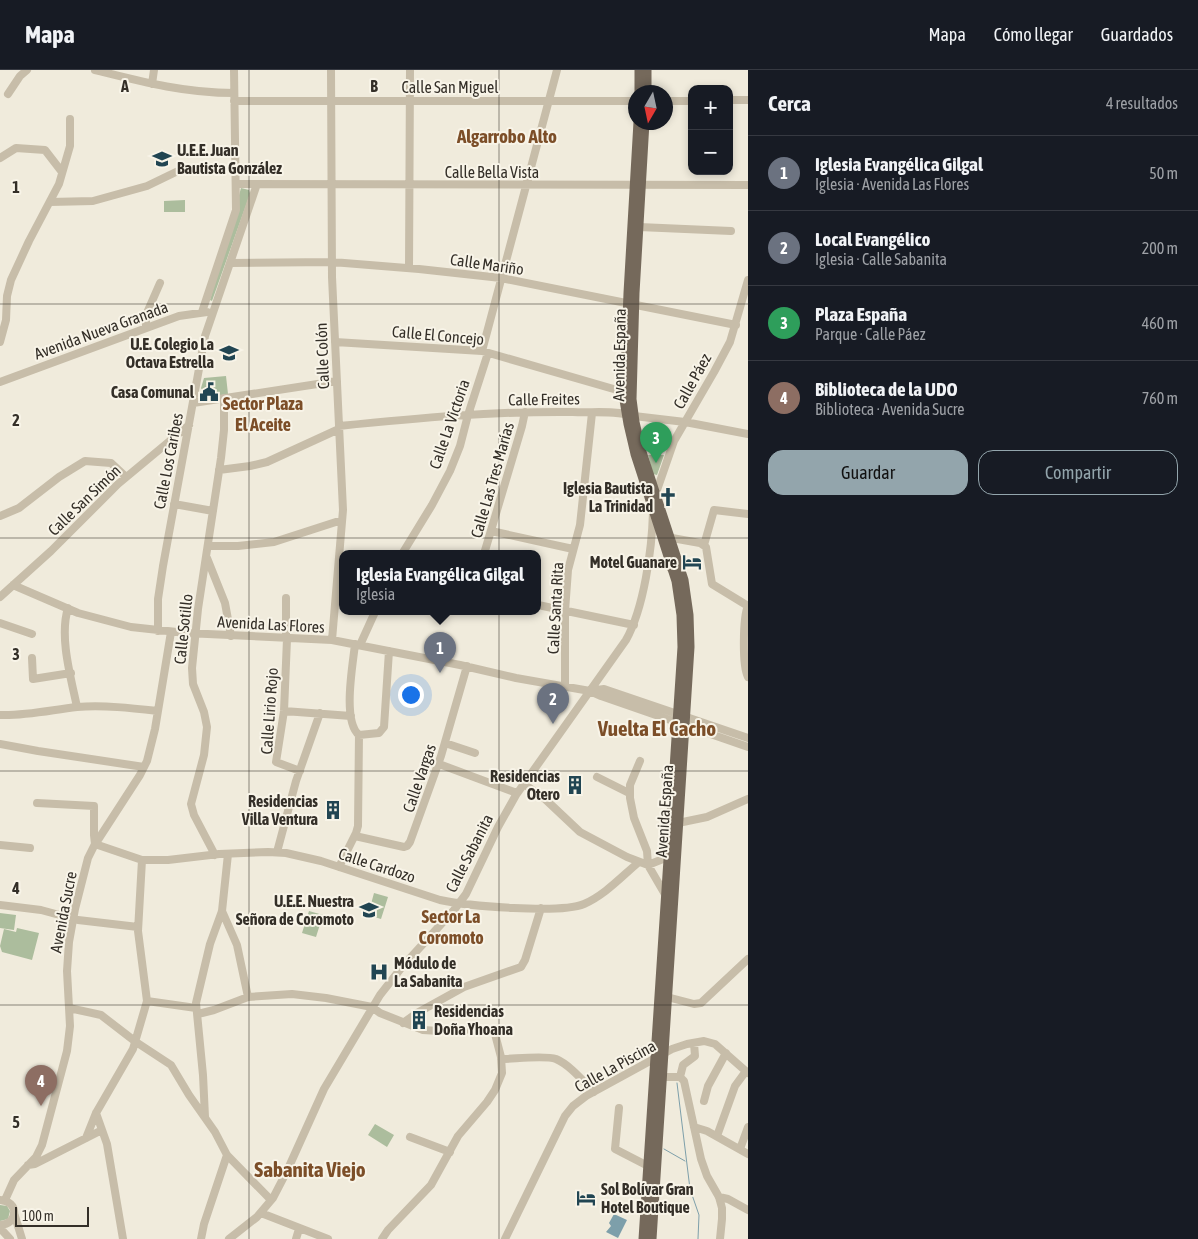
<!DOCTYPE html>
<html lang="es">
<head>
<meta charset="utf-8">
<style>
	:root { --surface:#171b24; --page:#242831; --text:#f1f3f6; --muted:#9ea1a6; --line:#363941; --accent:#93a5ac }
	body { margin:0; font-family:"Asap Condensed",sans-serif; background:var(--page); color:var(--text) }
	.controls { position:absolute; right:15px; top:15px; display:grid; overflow:hidden; border-radius:10px; box-shadow:0 2px 8px #0003 }
	.controls button { width:45px; height:45px; display:grid; place-items:center; padding:0; border:0; border-bottom:1px solid var(--line); background:var(--surface); color:var(--text); font:25px sans-serif }
	.compass { position:absolute; left:628px; top:15px; width:45px; height:45px; border-radius:50%; background:var(--surface); box-shadow:0 2px 8px #0003; rotate:189deg }
	.scale { position:absolute; left:15px; bottom:12px; width:74px; box-sizing:border-box; padding-left:5px; border:2px solid #342f28; border-top:0; font-size:14px; line-height:18px; white-space:nowrap; color:#342f28; -webkit-text-stroke:4px #f8f4e8; paint-order:stroke }
	.you { position:absolute; left:410px; top:624px; width:18px; height:18px; margin:-12px; border:4px solid #fff; border-radius:50%; background:#1a73e8; box-shadow:0 0 0 8px #1a73e833 }
	.badge { display:grid; place-items:center; width:32px; height:32px; border-radius:50%; background:var(--accent); color:#fff; font-size:16px; font-weight:700 }
	.pin { position:absolute; translate:-50% -41px; filter:drop-shadow(0 1px 2px #0008) }
	.pin::after { content:''; position:absolute; top:26px; width:18px; height:15px; background:inherit; clip-path:polygon(0 0,100% 0,50% 100%) }
	.popup { position:absolute; left:339px; top:480px; width:202px; height:65px; box-sizing:border-box; display:grid; place-content:center; border-radius:10px; background:var(--surface); filter:drop-shadow(0 1px 4px #0005); font-size:16px; white-space:nowrap; color:var(--muted) }
	.popup b { font-size:19px; color:var(--text) }
	.popup::after { content:''; position:absolute; left:50%; top:100%; margin-left:-10px; border:10px solid transparent; border-top-color:var(--surface) }
	.list { margin:0; padding:0; list-style:none }
	h2 { display:flex; justify-content:space-between; align-items:center; height:65px; margin:0; padding:0 20px; font-size:21px }
	h2 small { font-size:16px; font-weight:400; color:var(--muted) }
	.list li { display:grid; grid-template-columns:32px 1fr auto; gap:15px; align-items:center; box-sizing:border-box; height:75px; padding:0 20px; border-top:1px solid var(--line) }
	.list b { display:block; font-size:19px; white-space:nowrap }
	.list p { margin:0; font-size:16px; white-space:nowrap; color:var(--muted) }
	.list em { font-size:16px; font-style:normal; color:var(--muted) }
	.actions { display:flex; gap:10px; padding:15px 20px }
	.actions a { flex:1; padding:11px 0; border:1px solid var(--accent); border-radius:15px; text-align:center; font-size:18px; color:var(--accent) }
	.actions .main { background:var(--accent); color:#111 }
	.map { position:relative; flex:none; width:748px; height:1169px; overflow:hidden }
	header { display:flex; align-items:center; gap:30px; box-sizing:border-box; height:70px; padding:0 25px; background:var(--surface); border-bottom:1px solid var(--line) }
	header strong { font-size:24px }
	nav { display:flex; gap:28px; margin-inline-start:auto; font-size:18px }
	main { display:flex }
	aside { flex:1; background:var(--surface) }
	.map>svg:first-child { display:block }
	.green { fill:#acbd9d }
	.water { fill:#7d9faa }
	.lines { fill:none; stroke-linecap:round; stroke-linejoin:round }
	.stream { stroke:#7d9faa; stroke-width:1 }
	.minor { stroke:#c7bda9; stroke-width:8 }
	.major { stroke:#75695b; stroke-width:9 }
	.grid { fill:none; stroke:#342f28; stroke-width:1; stroke-opacity:0.55 }
	.labels { text-anchor:middle; stroke-width:4; stroke-linejoin:round; paint-order:stroke }
	.street-label { font-size:16px; fill:#342f28; stroke:#f8f4e8 }
	.poi-label { font-size:16px; font-weight:bold; fill:#342f28; stroke:#f8f4e8; text-anchor:end }
	.neighbourhood-label { font-size:18px; font-weight:bold; fill:#7c4e28; stroke:#f8f4e8 }
	.quarter-label { font-size:19px; font-weight:bold; fill:#7c4e28; stroke:#f8f4e8 }
	.district-label { font-size:21px; font-weight:bold; fill:#7c4e28; stroke:#f8f4e8 }
	.grid-label { font-size:16px; text-anchor:middle; font-weight:bold; fill:#342f28; stroke:#f8f4e8; stroke-width:4; stroke-linejoin:round; paint-order:stroke }
</style>
</head>
<body>
<header>
<strong>Mapa</strong>
<nav><a>Mapa</a><a>Cómo llegar</a><a>Guardados</a></nav>
</header>
<main>
<div class="map">
<svg width="748" height="1169" viewBox="0 0 748 1169">
	<rect width="100%" height="100%" fill="#f0ebdc"/>
	<path class="green" d="M241,118L249,120L250,124L212,231L210,230Z
		M185,130V142H164V131Z
		M226,306L228,324L209,327L204,325L201,318L204,308Z
		M648,385H664L657,405L653,404Z
		M374,823L388,827L381,849L368,845Z
		M309,841L323,845L316,867L302,863Z
		M0,843L16,845L14,860L0,858Z
		M17,858L39,863L32,890L2,882L0,876L4,859L16,862Z
		M375,1054L394,1065L387,1077L368,1065Z
		M0,1135L7,1136L10,1141L8,1149L0,1151Z"/>
	<path class="water" d="M614,1144L627,1150L618,1168L606,1162L611,1156L609,1153Z"/>
	<g class="lines">
		<path class="stream" d="M677,1013L690,1119L699,1145L698,1169
			M664,1079L685,1091"/>
		<path class="minor" d="M95,0C143,12 185,23 234,23
			M331,0L332,207L343,440L332,570
			M152,14L154,0
			M8,24L20,6L27,0
			M729,30H748
			M234,31H636
			M666,31H692
			M0,88L16,78L45,80L62,102
			M236,114L748,115
			M50,132L93,131L147,116L178,101
			M639,157L731,161
			M230,193L332,192L419,199L501,208L736,255
			M409,198L410,0
			M202,242L236,140L234,0
			M146,258V245L160,213
			M0,272L6,250L7,226L11,210L29,171L59,114L70,76V49
			M335,272L482,281L624,322
			M482,281L557,0
			M0,312L179,246L207,242
			M193,333L337,311
			M339,356C417,348 495,341 573,342C592,343 616,340 634,346L685,352L748,364
			M219,400L250,396L267,392L339,359
			M656,423L674,371L714,302L730,272L748,210
			M174,434L213,441
			M0,446L19,438L59,407L85,391L111,393L126,407
			M491,461L573,479
			M672,468L700,473L706,477L712,514L748,536
			M704,475L714,440L748,444
			M209,476H238L274,472L342,450
			M402,484L432,435L450,401L460,376L468,345L488,283
			M484,484L522,356L525,342
			M207,488L225,533L231,566
			M647,497C656,489 665,491 672,500
			M13,515L78,543L131,557L186,563L332,570L460,595L516,608L590,621L601,626L748,677
			M0,527L51,481L118,414L189,355
			M538,535L634,555
			M748,536C743,547 742,596 748,607
			M68,538C59,567 71,608 77,637
			M0,553L32,564
			M158,561V529L163,496L205,266L257,114
			M286,569V528
			M287,569L284,641L276,692L300,701
			M360,575L375,542
			M32,588L33,609L71,603
			M565,616V541L568,500L580,455L592,343
			M590,621L604,619L748,668
			M284,641L351,646
			M0,645C26,646 51,640 77,637C104,635 131,638 158,641
			M359,665L379,663L384,657L389,581
			M445,673L475,683
			M0,674L38,681L144,697
			M640,691L630,715V728L634,748L647,781L648,795L666,826
			M439,694L517,723
			M597,707L629,723
			M524,714L545,729L580,762L627,787L648,795L668,787
			M37,733L94,736V765L95,774L142,790H168L219,784L268,782L286,783L321,791L440,830C468,836 560,844 584,834C605,825 622,806 639,792
			M678,753L707,747L748,729
			M355,766L404,777L407,776L410,772L441,686L467,596
			M0,775L30,778
			M277,782L296,711L320,643
			M215,785L194,745L191,734L204,685L207,657L204,642L193,614L192,598L198,539L221,388L224,360V328
			M339,797L356,763L358,756L359,665C342,651 353,594 355,574
			M0,835L41,840L78,850L138,857
			M222,841L237,875L248,927
			M667,927L694,934L701,933L748,889
			M147,931L196,938
			M69,938L101,945L136,972L171,995L189,1025L215,1062L227,1085L271,1130
			M198,944L214,940L248,927L292,924L326,928L372,937L380,943L423,960L439,961L478,959L491,961L495,964L501,987L502,1003L495,1020L487,1032L458,1066L431,1115L388,1160L382,1169
			M403,953L417,943L464,917L521,897L525,890L541,838
			M501,989C514,989 545,985 556,989C570,995 583,1011 594,1022
			M662,1007H680L683,995L695,986L694,973
			M680,1007L684,1011L701,1089L707,1106L719,1127L722,1138V1149L720,1169
			M704,1031L708,1016L726,983
			M619,1038L615,1079L648,1096
			M96,1043L107,1074L123,1169
			M205,1047L203,1005L196,933L210,874L222,841L228,784
			M694,1057L707,1061L748,1084
			M717,1066L735,1016L746,1001
			M410,1067L450,1082
			M86,1068L96,1043L133,979L147,931L138,861L142,790
			M740,1079L748,1057
			M28,1095L35,1094L102,1060
			M719,1127L728,1129L748,1140
			M5,1130L14,1110L36,1087L42,1075L67,981L70,956L67,901L69,872L75,839L88,788L94,776L140,705L147,691L155,659L171,562
			M14,1143L22,1169
			M261,1143L328,1169
			M0,1155C19,1154 19,1131 0,1130
			M0,1158L10,1169
			M201,1169L204,1154L227,1085
			M229,1169L257,1147L273,1128L287,1101L324,1019L380,925L402,897L454,840L466,824L498,757L516,725L626,570C644,538 652,479 653,442
			M296,1169L299,1159
			M505,1169L565,1046L573,1036L586,1026L672,979L687,974L704,971L715,974L748,1003"/>
		<path class="major" d="M639,0V22
			M647,0V22
			M638,52L628,223L624,330L628,354L635,384L676,511L681,545L682,577L643,1169
			M645,52L635,223L632,329L635,352L642,382L684,510L689,545L690,577L652,1169"/>
	</g>
	<path class="grid" d="M249,0V1169M499,0V1169M0,234H748M0,468H748M0,701H748M0,935H748"/>
	<defs>
		<g id="school-bare" transform="scale(1.5)"><path d="M0-5L7-2L0 1L-7-2ZM-4 1L0 2.5L4 1V4Q0 6-4 4Z" fill="#214552" stroke="#f8f4e8" stroke-width="2.5" paint-order="stroke"/></g>
		<g id="civic-bare" transform="scale(1.5)"><path d="M-.6-6.5H3V-4.5H.6V-3L4-1V1h2V6H-6V1h2V-1L-.6-3ZM-1.2 2.5V6h2.4V2.5Z" fill="#214552" stroke="#f8f4e8" stroke-width="2.5" paint-order="stroke"/></g>
		<g id="church-bare" transform="scale(1.5)"><path d="M-1.2-6h2.4v3.5h3.3v2.4h-3.3V6h-2.4V-.1h-3.3v-2.4h3.3Z" fill="#214552" stroke="#f8f4e8" stroke-width="2.5" paint-order="stroke"/></g>
		<g id="hotel-bare" transform="scale(1.5)"><path d="M-6-4.5h1.5V1H6V5H4.5V3h-9V5H-6ZM-4 0a1.8 1.8 0 1 1 3.6 0ZM.5 0V-2.5h3Q6-2.5 6 0Z" fill="#214552" stroke="#f8f4e8" stroke-width="2.5" paint-order="stroke"/></g>
		<g id="building-bare" transform="scale(1.5)"><path d="M-4-6H4V6H1V3H-1V6H-4ZM-2.5-4.3h1.7v1.8h-1.7ZM.8-4.3h1.7v1.8H.8ZM-2.5-1h1.7V.8h-1.7ZM.8-1h1.7V.8H.8Z" fill="#214552" stroke="#f8f4e8" stroke-width="2.5" paint-order="stroke"/></g>
		<g id="hospital-bare" transform="scale(1.5)"><path d="M-5-5h3v3.5h4V-5h3V5h-3V1.5h-4V5h-3Z" fill="#214552" stroke="#f8f4e8" stroke-width="2.5" paint-order="stroke"/></g>
	</defs>
	<g fill-rule="evenodd">
		<use href="#school-bare" x="162" y="89"/>
		<use href="#school-bare" x="229" y="283"/>
		<use href="#civic-bare" x="209" y="322"/>
		<use href="#church-bare" x="668" y="427"/>
		<use href="#hotel-bare" x="692" y="492"/>
		<use href="#building-bare" x="575" y="715"/>
		<use href="#building-bare" x="333" y="740"/>
		<use href="#school-bare" x="369" y="840"/>
		<use href="#hospital-bare" x="379" y="902"/>
		<use href="#building-bare" x="419" y="950"/>
		<use href="#hotel-bare" x="586" y="1128"/>
	</g>
	<g class="labels">
		<g class="street-label">
			<text x="450" y="23">Calle San Miguel</text>
			<text x="492" y="108">Calle Bella Vista</text>
			<text transform="translate(487 194) rotate(8)" y="6">Calle Mariño</text>
			<text transform="translate(101 260) rotate(-20)" y="6">Avenida Nueva Granada</text>
			<text transform="translate(438 265) rotate(5)" y="6">Calle El Concejo</text>
			<text transform="translate(619 285) rotate(-89)" y="6">Avenida España</text>
			<text transform="translate(322 286) rotate(-92)" y="6">Calle Colón</text>
			<text transform="translate(692 311) rotate(-61)" y="6">Calle Páez</text>
			<text transform="translate(544 329) rotate(-1)" y="6">Calle Freites</text>
			<text transform="translate(449 354) rotate(-71)" y="6">Calle La Victoria</text>
			<text transform="translate(168 391) rotate(-79)" y="6">Calle Los Caribes</text>
			<text transform="translate(492 410) rotate(-74)" y="6">Calle Las Tres Marías</text>
			<text transform="translate(84 430) rotate(-44)" y="6">Calle San Simón</text>
			<text transform="translate(555 538) rotate(-87)" y="6">Calle Santa Rita</text>
			<text transform="translate(271 554) rotate(3)" y="6">Avenida Las Flores</text>
			<text transform="translate(183 559) rotate(-84)" y="6">Calle Sotillo</text>
			<text transform="translate(269 641) rotate(-86)" y="6">Calle Lirio Rojo</text>
			<text transform="translate(419 708) rotate(-71)" y="6">Calle Vargas</text>
			<text transform="translate(664 741) rotate(-86)" y="6">Avenida España</text>
			<text transform="translate(469 783) rotate(-63)" y="6">Calle Sabanita</text>
			<text transform="translate(377 795) rotate(18)" y="6">Calle Cardozo</text>
			<text transform="translate(63 842) rotate(-79)" y="6">Avenida Sucre</text>
			<text transform="translate(615 996) rotate(-29)" y="6">Calle La Piscina</text>
		</g>
		<g class="poi-label">
			<text x="177" y="86" text-anchor="start">U.E.E. Juan<tspan x="177" dy="18">Bautista González</tspan></text>
			<text x="214" y="280">U.E. Colegio La<tspan x="214" dy="18">Octava Estrella</tspan></text>
			<text x="194" y="328">Casa Comunal</text>
			<text x="653" y="424">Iglesia Bautista<tspan x="653" dy="18">La Trinidad</tspan></text>
			<text x="677" y="498">Motel Guanare</text>
			<text x="560" y="712">Residencias<tspan x="560" dy="18">Otero</tspan></text>
			<text x="318" y="737">Residencias<tspan x="318" dy="18">Villa Ventura</tspan></text>
			<text x="354" y="837">U.E.E. Nuestra<tspan x="354" dy="18">Señora de Coromoto</tspan></text>
			<text x="394" y="899" text-anchor="start">Módulo de<tspan x="394" dy="18">La Sabanita</tspan></text>
			<text x="434" y="947" text-anchor="start">Residencias<tspan x="434" dy="18">Doña Yhoana</tspan></text>
			<text x="601" y="1125" text-anchor="start">Sol Bolívar Gran<tspan x="601" dy="18">Hotel Boutique</tspan></text>
		</g>
		<g class="neighbourhood-label">
			<text x="263" y="340">Sector Plaza<tspan x="263" dy="21">El Aceite</tspan></text>
			<text x="451" y="853">Sector La<tspan x="451" dy="21">Coromoto</tspan></text>
		</g>
		<g class="quarter-label">
			<text x="507" y="73">Algarrobo Alto</text>
		</g>
		<g class="district-label">
			<text x="657" y="666">Vuelta El Cacho</text>
			<text x="310" y="1107">Sabanita Viejo</text>
		</g>
	</g>
	<g class="grid-label">
		<text x="125" y="22">A</text>
		<text x="374" y="22">B</text>
		<text x="16" y="123">1</text>
		<text x="16" y="356">2</text>
		<text x="16" y="590">3</text>
		<text x="16" y="824">4</text>
		<text x="16" y="1058">5</text>
	</g>
</svg>
<div class="controls">
<button>+</button>
<button>−</button>
</div>
<svg class="compass" viewBox="-18 -18 36 36"><path d="M0-13l5 13h-10z" fill="#e53935"/><path d="M0 13l5-13h-10z" fill="#9ea1a6"/></svg>
<div class="scale">100 m</div>
<div class="you"></div>
<div class="pin badge" style="left:440px;top:603px;background:#6b7280">1</div>
<div class="popup"><b>Iglesia Evangélica Gilgal</b>Iglesia</div>
<div class="pin badge" style="left:553px;top:654px;background:#6b7280">2</div>
<div class="pin badge" style="left:656px;top:393px;background:#2e9e5b">3</div>
<div class="pin badge" style="left:41px;top:1036px;background:#8d6e63">4</div>
</div>
<aside>
<h2>Cerca<small>4 resultados</small></h2>
<ul class="list">
<li><span class="badge" style="background:#6b7280">1</span><div><b>Iglesia Evangélica Gilgal</b><p>Iglesia · Avenida Las Flores</p></div><em>50 m</em></li>
<li><span class="badge" style="background:#6b7280">2</span><div><b>Local Evangélico</b><p>Iglesia · Calle Sabanita</p></div><em>200 m</em></li>
<li><span class="badge" style="background:#2e9e5b">3</span><div><b>Plaza España</b><p>Parque · Calle Páez</p></div><em>460 m</em></li>
<li><span class="badge" style="background:#8d6e63">4</span><div><b>Biblioteca de la UDO</b><p>Biblioteca · Avenida Sucre</p></div><em>760 m</em></li>
</ul>
<div class="actions"><a class="main">Guardar</a><a>Compartir</a></div>
</aside>
</main>
</body>
</html>
